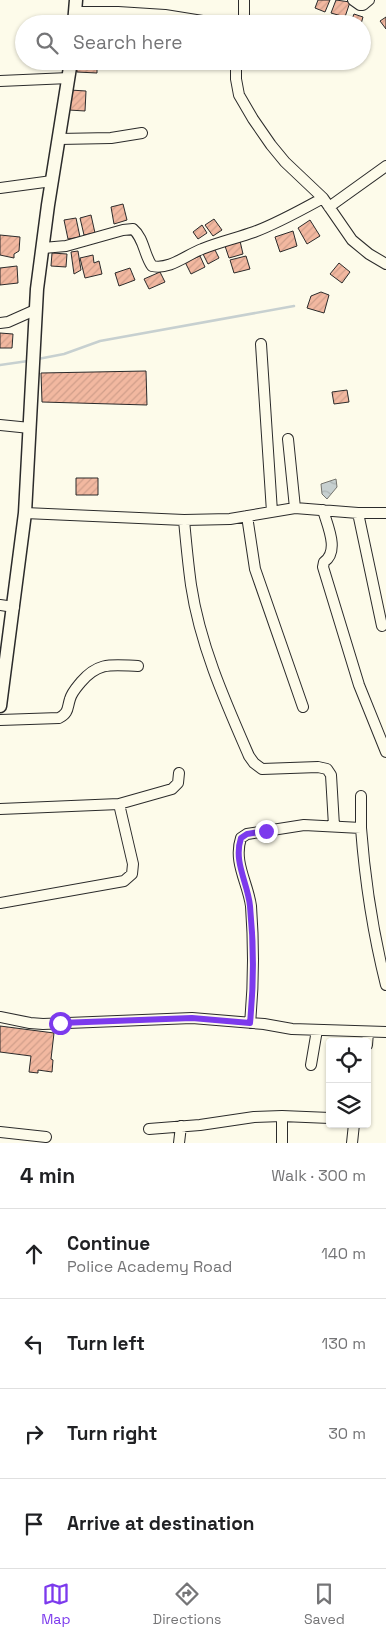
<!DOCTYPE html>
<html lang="en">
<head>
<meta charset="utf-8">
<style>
	:root { --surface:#fff; --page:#f2f2f2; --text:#202124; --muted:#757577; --line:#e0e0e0; --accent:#7c3aed }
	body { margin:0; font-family:"Space Grotesk",sans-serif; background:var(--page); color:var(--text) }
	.controls { position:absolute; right:15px; bottom:15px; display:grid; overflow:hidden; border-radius:5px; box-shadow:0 1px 4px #0004 }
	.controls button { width:45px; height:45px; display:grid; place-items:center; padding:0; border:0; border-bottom:1px solid var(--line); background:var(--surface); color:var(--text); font:25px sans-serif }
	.stop { position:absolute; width:15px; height:15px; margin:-11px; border:4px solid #7c3aed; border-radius:50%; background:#fff }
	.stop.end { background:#7c3aed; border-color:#fff; box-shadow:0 1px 5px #0008 }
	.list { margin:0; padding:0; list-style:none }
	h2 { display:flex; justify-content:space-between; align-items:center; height:65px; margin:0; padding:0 20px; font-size:21px }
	h2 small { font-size:16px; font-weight:400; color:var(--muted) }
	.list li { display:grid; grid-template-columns:32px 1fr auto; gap:15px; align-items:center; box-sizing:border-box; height:90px; padding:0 20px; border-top:1px solid var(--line) }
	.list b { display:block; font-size:19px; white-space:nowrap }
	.list p { margin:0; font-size:16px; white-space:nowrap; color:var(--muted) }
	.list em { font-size:16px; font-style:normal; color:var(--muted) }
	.icon { flex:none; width:28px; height:28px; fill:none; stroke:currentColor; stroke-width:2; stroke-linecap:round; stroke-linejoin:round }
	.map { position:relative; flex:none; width:386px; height:1143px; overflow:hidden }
	.search { position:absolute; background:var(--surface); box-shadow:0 1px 4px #0004; left:15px; right:15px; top:15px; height:55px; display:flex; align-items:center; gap:12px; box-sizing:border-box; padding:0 18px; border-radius:28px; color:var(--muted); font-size:19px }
	.sheet { height:425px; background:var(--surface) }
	nav { display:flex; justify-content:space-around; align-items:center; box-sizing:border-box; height:70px; border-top:1px solid var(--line); background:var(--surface); font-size:14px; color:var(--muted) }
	nav a { display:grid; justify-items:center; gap:2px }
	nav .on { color:var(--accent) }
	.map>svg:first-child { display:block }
	.water { fill:url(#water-waves); stroke:#74746e }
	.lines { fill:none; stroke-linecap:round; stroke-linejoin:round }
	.stream { stroke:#c7d0d0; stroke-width:2.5 }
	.building { fill:url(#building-hatch); stroke:#2b2b2b }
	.minor-casing { stroke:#2b2b2b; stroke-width:12 }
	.major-casing { stroke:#2b2b2b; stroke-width:15 }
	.minor { stroke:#fdfbea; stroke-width:10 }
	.major { stroke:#fdfbea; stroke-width:12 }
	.route { stroke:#7c3aed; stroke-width:6 }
</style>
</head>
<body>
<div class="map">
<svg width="386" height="1143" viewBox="0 0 386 1143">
	<defs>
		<pattern id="water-waves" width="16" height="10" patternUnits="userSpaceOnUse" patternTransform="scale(1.25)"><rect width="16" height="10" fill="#c7d0d0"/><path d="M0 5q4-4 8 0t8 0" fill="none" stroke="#abb3b3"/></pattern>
		<pattern id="building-hatch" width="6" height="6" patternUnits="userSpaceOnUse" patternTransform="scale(1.25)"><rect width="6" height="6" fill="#f2b8a0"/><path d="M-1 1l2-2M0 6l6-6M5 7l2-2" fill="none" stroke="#d09e8a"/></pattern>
	</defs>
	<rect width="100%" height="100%" fill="#fdfbea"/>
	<path class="water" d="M336,479L337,487L327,499L322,494L321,484Z"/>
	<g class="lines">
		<path class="stream" d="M38,359L64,354L100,341L294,306
			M0,365L28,361"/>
	</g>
	<path class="building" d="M318,0H330L325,12L315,8Z
		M336,0L350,2L345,17L331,13Z
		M354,14L363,17L361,24H350Z
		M386,17V29L380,21Z
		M77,61H97V73L77,72Z
		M70,90L86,91L85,111L69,110Z
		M123,204L127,220L114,224L111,207Z
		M91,215L95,233L84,235L80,218Z
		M76,218L80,237L68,239L64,220Z
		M214,219L222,230L213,236L205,225Z
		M310,220L320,236L307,244L298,228Z
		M202,225L207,233L198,239L193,232Z
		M293,231L297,246L280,252L275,237Z
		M0,235L20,237L19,251L14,254V258L0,255Z
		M240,241L243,254L229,258L225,246Z
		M214,248L219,258L208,264L203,254Z
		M78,251L81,270L74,274L71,252Z
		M52,253L67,254L66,267L51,266Z
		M93,255L94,263L99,261L102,274L85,278L80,258Z
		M200,256L205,267L191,274L185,262Z
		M246,256L250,269L234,273L230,260Z
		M339,263L350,272L342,283L330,274Z
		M17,266L18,283L0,285V268Z
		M130,268L135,280L119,286L115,273Z
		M160,272L165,282L149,289L144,279Z
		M321,292L329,295L324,313L307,308L311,296Z
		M0,333L13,334L12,348H0Z
		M146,371L147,405L42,402L41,373Z
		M347,390L349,402L334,404L332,392Z
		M76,478H98V495H76Z
		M0,1026L54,1033L51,1059L53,1060L52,1072L38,1070V1073L29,1072L31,1056L0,1052Z"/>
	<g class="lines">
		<g class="minor-casing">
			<path id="minor" d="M353,0L360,5H363L369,0
				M75,12H118L165,15L221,24
				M244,24V0
				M236,61V79L239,95L253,119L271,145L285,162L323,198L352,240L369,254L386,264
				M0,81L69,78
				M59,139L111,138L142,133
				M0,188L52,181
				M329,207L386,166
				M43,248L66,246L123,230L133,229C144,238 144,255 152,266C170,270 186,255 202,249C219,242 237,238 254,232C278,223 301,210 323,198
				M0,323L8,322L35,310
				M261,344L272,512
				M0,425L30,428
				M288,439L295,508
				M323,510C327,525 340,551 324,562L323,567L359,685L386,752
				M25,513L184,520L230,519L295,508L358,513H386
				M358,513L382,626
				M247,516L255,569L303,707
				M184,520C186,542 188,563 191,585C200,645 225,701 249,756L254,763L262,769L318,767L327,769L331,775L334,826
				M0,605L14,607
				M0,720L59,718C69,713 67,708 70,699C72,692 77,687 81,682C99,661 113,665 138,666
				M361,796V828
				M0,809L119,804
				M0,903L124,881L132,874L133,864L119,804L172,789L178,783L179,773
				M0,1017L30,1023L43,1024L192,1018L264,1024L292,1029L386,1032
				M250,1023C254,982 254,947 251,906C248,883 233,862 241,838L247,834L304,825L361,828C365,881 373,933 386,985
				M367,1045L368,1032
				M311,1065L317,1030
				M149,1129L200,1125L254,1117L282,1116L330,1118
				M0,1132L46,1137
				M179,1143L181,1126
				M282,1143V1116
				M352,1143L354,1124"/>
		</g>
		<g class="major-casing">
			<path id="major" d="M74,24L76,0
				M0,706L25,513L37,289L48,205L71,61"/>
		</g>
		<use href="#minor" class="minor"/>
		<use href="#major" class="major"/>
	</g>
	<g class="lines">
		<path class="route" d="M60,1023L192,1018L250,1023C254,983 254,946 250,906C248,883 233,862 241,838L247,834L266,831"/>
	</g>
</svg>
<div class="controls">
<button><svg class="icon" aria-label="locate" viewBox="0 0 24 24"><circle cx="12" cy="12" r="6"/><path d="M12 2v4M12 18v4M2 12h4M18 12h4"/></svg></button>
<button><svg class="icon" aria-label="layers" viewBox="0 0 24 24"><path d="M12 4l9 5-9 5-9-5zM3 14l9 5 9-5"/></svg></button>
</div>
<div class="stop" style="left:60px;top:1023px"></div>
<div class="stop end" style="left:266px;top:831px"></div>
<div class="search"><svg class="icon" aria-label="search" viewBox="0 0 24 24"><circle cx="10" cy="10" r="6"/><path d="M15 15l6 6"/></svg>Search here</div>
</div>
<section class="sheet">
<h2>4 min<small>Walk · 300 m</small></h2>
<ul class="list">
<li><svg class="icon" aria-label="ahead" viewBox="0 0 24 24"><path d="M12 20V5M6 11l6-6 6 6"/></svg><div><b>Continue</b><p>Police Academy Road</p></div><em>140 m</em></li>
<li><svg class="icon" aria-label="left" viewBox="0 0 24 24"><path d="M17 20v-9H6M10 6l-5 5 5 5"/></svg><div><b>Turn left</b></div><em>130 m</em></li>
<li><svg class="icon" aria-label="right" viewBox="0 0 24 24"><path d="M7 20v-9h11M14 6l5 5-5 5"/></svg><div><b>Turn right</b></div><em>30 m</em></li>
<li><svg class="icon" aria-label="arrive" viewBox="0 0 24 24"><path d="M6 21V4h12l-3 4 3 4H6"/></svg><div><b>Arrive at destination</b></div></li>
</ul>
</section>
<nav>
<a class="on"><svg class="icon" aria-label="map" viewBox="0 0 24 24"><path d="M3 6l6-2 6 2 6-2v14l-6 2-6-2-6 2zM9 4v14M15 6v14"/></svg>Map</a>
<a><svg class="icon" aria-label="directions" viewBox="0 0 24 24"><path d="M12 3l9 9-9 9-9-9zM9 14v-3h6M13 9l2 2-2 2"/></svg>Directions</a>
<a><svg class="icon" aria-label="saved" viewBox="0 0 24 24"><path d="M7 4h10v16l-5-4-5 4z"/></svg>Saved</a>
</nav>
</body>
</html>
